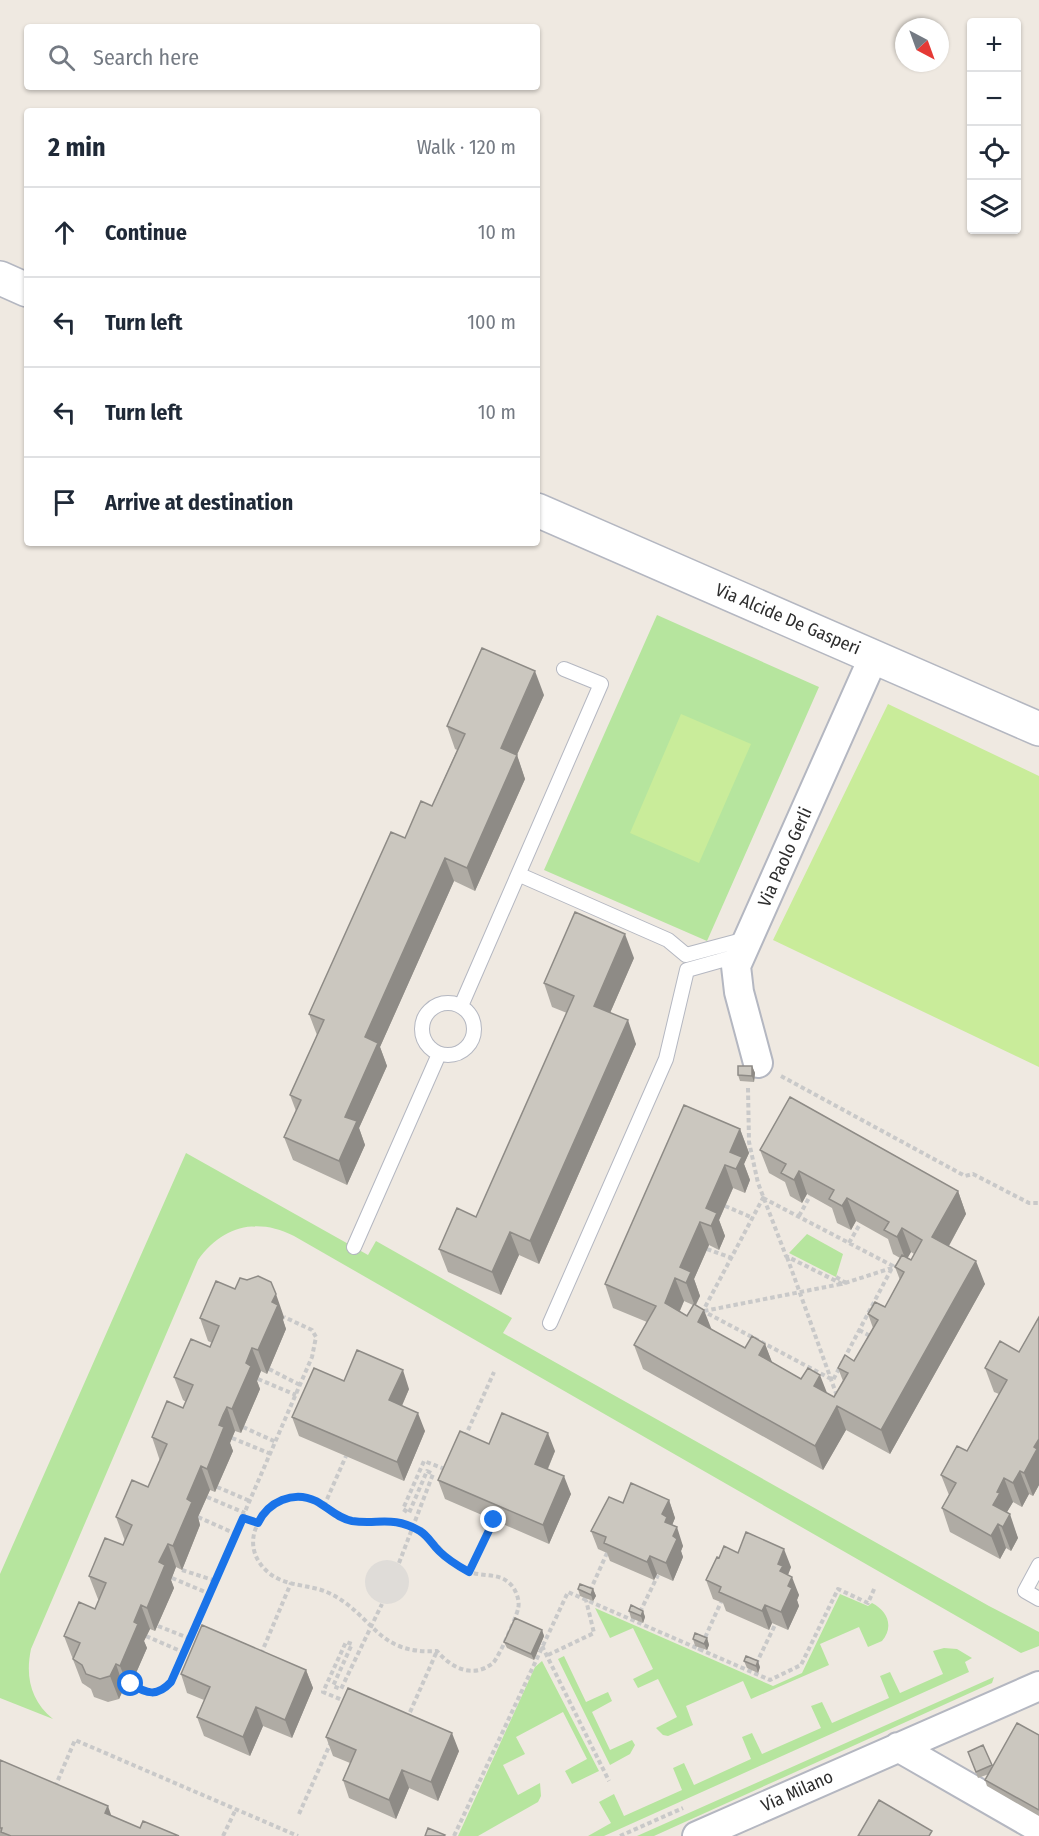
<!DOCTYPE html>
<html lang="en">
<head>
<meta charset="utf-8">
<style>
	:root { --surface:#fff; --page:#f6f6f7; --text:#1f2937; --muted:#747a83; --line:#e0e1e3 }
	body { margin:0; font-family:"Fira Sans Condensed",sans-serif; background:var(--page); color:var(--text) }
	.controls { position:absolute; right:18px; top:18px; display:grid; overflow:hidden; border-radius:6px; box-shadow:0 2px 4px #0004 }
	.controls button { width:54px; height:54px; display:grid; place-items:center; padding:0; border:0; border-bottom:2px solid var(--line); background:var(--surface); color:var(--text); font:30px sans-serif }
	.compass { position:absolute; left:895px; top:18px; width:54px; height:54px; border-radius:50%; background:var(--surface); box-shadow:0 2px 4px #0004; rotate:139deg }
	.stop { position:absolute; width:18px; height:18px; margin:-14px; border:4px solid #1a73e8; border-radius:50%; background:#fff }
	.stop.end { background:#1a73e8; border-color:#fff; box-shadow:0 2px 6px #0008 }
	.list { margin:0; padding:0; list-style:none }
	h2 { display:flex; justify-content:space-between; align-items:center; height:78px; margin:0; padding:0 24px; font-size:26px }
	h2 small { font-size:20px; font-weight:400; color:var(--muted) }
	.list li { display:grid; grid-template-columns:39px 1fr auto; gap:18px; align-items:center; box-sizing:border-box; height:90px; padding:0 24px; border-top:2px solid var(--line) }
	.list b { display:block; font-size:22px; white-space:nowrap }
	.list em { font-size:20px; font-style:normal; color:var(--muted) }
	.icon { flex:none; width:33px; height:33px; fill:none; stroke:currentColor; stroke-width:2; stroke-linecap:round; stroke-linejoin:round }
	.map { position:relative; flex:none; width:1039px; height:1836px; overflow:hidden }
	.search { position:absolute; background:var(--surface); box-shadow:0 2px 4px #0004; left:24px; top:24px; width:516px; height:66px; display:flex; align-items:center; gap:15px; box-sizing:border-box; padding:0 21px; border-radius:6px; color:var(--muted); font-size:22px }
	.panel { position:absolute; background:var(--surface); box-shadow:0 2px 4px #0004; left:24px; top:108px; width:516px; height:438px; border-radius:6px }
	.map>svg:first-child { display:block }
	.grass { fill:#b6e59e }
	.pitch { fill:#c9ec9a }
	.plaza { fill:#dfdcd8 }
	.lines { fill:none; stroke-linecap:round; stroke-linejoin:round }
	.service-casing { stroke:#b4b7c1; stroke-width:16 }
	.minor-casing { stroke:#b4b7c1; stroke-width:32 }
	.tertiary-casing { stroke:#b4b7c1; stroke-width:36 }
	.path { stroke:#c9c9c9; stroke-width:4; stroke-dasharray:4.5 3; stroke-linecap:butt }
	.service { stroke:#fff; stroke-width:14 }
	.minor { stroke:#fff; stroke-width:28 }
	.tertiary { stroke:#fff; stroke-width:33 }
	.wall { fill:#afaba4; fill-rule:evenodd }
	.shaded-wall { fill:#8e8b86 }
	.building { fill:#cbc7bf; stroke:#8e8b86; stroke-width:1.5 }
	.route { stroke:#1a73e8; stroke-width:8 }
	.labels { text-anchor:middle; stroke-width:6; stroke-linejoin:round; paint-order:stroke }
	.street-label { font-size:18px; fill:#2e2e2e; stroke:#fff }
</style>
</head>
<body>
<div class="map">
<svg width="1039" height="1836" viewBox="0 0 1039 1836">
	<rect width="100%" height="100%" fill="#efe9e1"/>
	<path class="grass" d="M657,615L819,687L707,941L544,870Z
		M186,1153L368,1255L376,1241L512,1318L503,1333L989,1606L1039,1632V1646L1021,1653L294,1236C257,1217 222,1226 198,1260L31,1649C25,1677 31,1701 53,1719L0,1698V1574Z
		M807,1234L843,1254L836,1277L789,1253Z
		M840,1594L868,1606L872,1603C888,1611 894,1627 882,1641L868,1647L859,1627L820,1644L829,1665L751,1699L743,1681L686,1706L693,1725L668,1736L663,1735L656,1728L677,1717L658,1679L638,1688L633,1679L653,1669L633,1628L610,1638L595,1608L773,1686L802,1673Z
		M944,1648L957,1649L972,1658L965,1662L969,1672L604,1836H588L611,1823L599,1802L614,1794L624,1816L682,1790L673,1768L684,1763L694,1785L751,1759L742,1737L752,1733L762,1754L821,1728L811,1706L822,1702L832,1723L889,1698L880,1676L890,1672L900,1693L943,1674L933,1651Z
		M564,1656L586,1702L608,1692L612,1701L592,1712L610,1750L632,1740L635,1745L630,1754L610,1765L558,1659Z
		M542,1661L599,1771L572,1784L565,1771L587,1759L563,1712L516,1737L525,1754L503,1765L518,1795L540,1783L541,1796L538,1802L478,1836H458L535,1667Z
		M994,1677L992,1683L654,1836H637Z"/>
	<path class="pitch" d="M888,704L1039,776V1067L773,940Z
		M681,714L751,744L699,863L630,833Z"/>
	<path class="plaza" d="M365 1582a22 22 0 1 1 44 0a22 22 0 1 1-44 0Z"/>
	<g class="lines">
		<g class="service-casing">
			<path id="service" d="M520,875L668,940L686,955L746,939
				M422 1029a26 26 0 1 1 52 0a26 26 0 1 1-52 0Z
				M461,1006L601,684L564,669
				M354,1247L439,1054
				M550,1323L666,1059L687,970L740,955
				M1039,1565L1025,1591L1039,1599"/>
		</g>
		<g class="minor-casing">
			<path id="minor" d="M758,1063L739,992L736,966L874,656
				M898,1747L1039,1828
				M697,1836L1039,1686"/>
		</g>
		<g class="tertiary-casing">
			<path id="tertiary" d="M0,278L27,290
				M537,510L1039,729"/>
		</g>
		<path class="path" d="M781,1076L965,1176L973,1174L1029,1203H1039
			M748,1088L749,1142L758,1183L786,1256L842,1284L901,1265
			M763,1198L893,1266L833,1380L703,1311Z
			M725,1206L753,1218
			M799,1216L810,1196
			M849,1243L860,1224
			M707,1249L732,1258
			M787,1257L837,1396
			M836,1277L846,1283
			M704,1311L841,1284
			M859,1330L872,1337
			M269,1369L300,1385
			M258,1379L296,1395
			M243,1427L276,1442
			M465,1437L494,1372
			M232,1438L271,1454
			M217,1487L250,1501
			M207,1497L245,1513
			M302,1497C320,1502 332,1517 351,1521C362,1523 372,1519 383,1520C394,1520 408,1525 418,1530C436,1538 445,1561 467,1571C483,1578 501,1571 513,1587C517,1593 520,1602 518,1609C516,1618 499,1657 493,1663C473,1679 451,1668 437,1651C376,1655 374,1615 329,1593C310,1584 286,1587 269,1573C234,1544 262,1498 302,1497Z
			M324,1506L346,1456
			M198,1517L236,1534
			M243,1518L258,1523
			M399,1563L433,1474L427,1471L409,1513L403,1509L424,1461L447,1470
			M182,1570L216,1581
			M469,1572L494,1519
			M172,1578L210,1594
			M590,1591L607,1553
			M640,1612L658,1575
			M158,1626L191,1639
			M146,1636L185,1653
			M542,1646L609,1781
			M699,1651L721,1602
			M261,1654L291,1583
			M548,1655L594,1633L586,1600
			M756,1664L775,1625
			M131,1684C147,1694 157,1697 171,1682L312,1357L316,1337L312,1330L284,1317
			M347,1702L323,1692L346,1642L352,1644L333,1686L341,1689L382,1604
			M407,1719L437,1651
			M55,1787L75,1740L298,1836
			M299,1814L331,1742
			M223,1836L236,1809
			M454,1836L568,1592L770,1680L801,1665L838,1589L868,1603L875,1587
			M620,1836L683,1808"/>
		<use href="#service" class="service"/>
		<use href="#minor" class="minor"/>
		<use href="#tertiary" class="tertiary"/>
	</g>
	<path class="wall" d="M544,695L517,755L525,779L475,891L454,881L380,1047L387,1066L359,1128L365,1145L347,1185L293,1160L284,1137L296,1111L290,1095L317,1035L309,1014L405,838L432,806L457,750L455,749L447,726Z
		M634,958L610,1013L636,1044L539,1264L519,1255L501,1295L448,1272L439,1249L476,1217L567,1013L552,1007L544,983Z
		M752,1066L755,1073L754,1082L740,1081L738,1075Z
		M740,1129L749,1153L744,1164L750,1180L745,1193L733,1188L719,1220L725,1236L719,1250L709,1245L694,1279L700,1296L696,1305L711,1329L745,1348L765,1344L772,1363L834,1397L843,1381L838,1368L854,1361L873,1328L868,1314L885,1307L900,1280L895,1267L900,1258L893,1254L888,1239L856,1221L851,1230L837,1223L832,1208L807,1194L802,1203L790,1196L785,1182L769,1173L760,1150L958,1191L966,1214L949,1246L985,1284L890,1454L846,1430L823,1470L643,1369L634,1345L647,1322L613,1308L605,1284ZM911,1252L914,1254L911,1260L907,1258ZM684,1301L693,1305L687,1316L680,1311Z
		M284,1317L283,1320L286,1329L267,1374L261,1371L257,1381L260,1389L241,1433L235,1431L232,1438L230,1443L233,1451L215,1492L210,1490L198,1517L200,1525L182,1570L176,1567L171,1580L174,1588L155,1631L150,1629L144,1641L147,1648L129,1689L124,1688L119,1699L108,1702L94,1697L91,1689L82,1683L64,1636L95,1609L99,1600L98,1599L89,1576L123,1545L125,1541L116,1517L148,1487L160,1461L152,1437L183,1408L186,1402L183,1400L174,1377L210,1347L212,1343L208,1341L200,1318Z
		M1039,1317V1485L1033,1496L1029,1494L1022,1507L1013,1502L1007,1512L1018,1538L1011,1551L1006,1548L1000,1559L950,1532L942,1508L949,1495L941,1475L967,1451L999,1394L994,1392L985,1368L1019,1352Z
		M344,1381L409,1389L402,1406L425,1431L404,1481L299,1436L292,1417Z
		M489,1444L555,1451L548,1469L571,1494L549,1544L445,1499L438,1480Z
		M669,1500L675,1518L672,1525L683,1546L681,1551L683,1557L673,1581L657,1574L654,1580L610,1561L607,1553L598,1549L591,1531L623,1503Z
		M738,1553L791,1567L788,1575L799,1595L797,1600L799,1606L788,1630L772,1623L769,1630L726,1611L723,1603L713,1599L706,1580L719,1558Z
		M578,1589H593L596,1596L593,1601L580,1596Z
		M629,1611H643L645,1617L643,1623L631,1618Z
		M542,1630L544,1636L534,1660L507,1648L504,1642Z
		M707,1638L709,1645L707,1650L695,1646L693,1639Z
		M744,1661L760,1667L758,1673L747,1668Z
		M306,1670L313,1688L292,1738L263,1726L250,1756L204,1736L197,1717L204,1700L187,1693L181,1674Z
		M1039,1735V1816L987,1786L985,1780L989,1774L978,1778L968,1752L983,1745L992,1767Z
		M326,1737L459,1751L438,1801L409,1788L396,1819L349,1798L343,1780L350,1763L333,1756Z
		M0,1760L112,1816L140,1828L179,1836H0Z"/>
	<path class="shaded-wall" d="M535,671L544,695L509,772L501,748Z
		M517,755L525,779L475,891L467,868Z
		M445,858L454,881L380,1047L387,1066L359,1128L365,1145L347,1185L339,1161L345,1117L365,1037Z
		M625,934L634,958L603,1029L594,1006Z
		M628,1020L636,1044L539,1264L530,1241Z
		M752,1066L755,1073L754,1082L752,1076Z
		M740,1129L749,1153L744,1164L750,1180L745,1193L730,1152Z
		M725,1165L733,1188L719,1220L725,1236L719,1250L711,1226L706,1208Z
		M799,1171L807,1194L802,1203L794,1180Z
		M958,1191L966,1214L941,1260L932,1237Z
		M847,1198L856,1221L851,1230L842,1206Z
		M700,1222L709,1245L694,1279L700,1296L695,1306L680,1267Z
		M902,1228L911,1252L906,1261L897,1237Z
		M510,1232L519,1255L501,1295L492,1272Z
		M976,1261L985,1284L890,1454L881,1430Z
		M675,1278L684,1301L673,1326L665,1303Z
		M276,1294L284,1317L283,1320L286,1329L267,1374L258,1350L272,1302Z
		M704,1310L713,1333L698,1322Z
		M765,1344L774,1367L759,1355Z
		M252,1348L261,1371L257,1381L260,1389L241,1433L232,1409L246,1363Z
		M403,1370L409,1389L396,1419L389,1400Z
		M820,1375L829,1398L814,1386Z
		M837,1406L846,1430L823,1470L815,1446Z
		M227,1407L235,1431L230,1443L233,1451L215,1492L207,1469L219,1425Z
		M418,1413L425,1431L404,1481L397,1462Z
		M548,1433L555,1451L542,1482L535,1464Z
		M1039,1439V1485L1033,1496L1024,1473L1034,1447Z
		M201,1466L210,1490L198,1517L200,1525L182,1570L173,1546L187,1499Z
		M1020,1471L1029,1494L1022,1507L1013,1483Z
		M564,1476L571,1494L549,1544L543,1525Z
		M1004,1478L1013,1502L1007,1512L1010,1514L1018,1538L1011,1551L993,1505L997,1492Z
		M669,1500L675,1518L671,1528L677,1527L683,1546L681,1551L683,1557L673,1581L666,1563L671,1540L662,1514Z
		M998,1524L1006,1548L1000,1559L991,1536Z
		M168,1544L176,1567L171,1580L174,1588L155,1631L147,1608L159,1562Z
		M784,1549L791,1567L787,1577H792L799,1595L797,1600L799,1606L788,1630L781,1612L787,1590L778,1564Z
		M650,1556L657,1574L654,1580L647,1562Z
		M593,1589L596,1596L593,1601L591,1595Z
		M141,1605L150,1629L144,1641L147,1648L129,1689L120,1666L134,1622Z
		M765,1605L772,1623L769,1630L762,1611Z
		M643,1611L645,1617L643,1623L641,1616Z
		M542,1630L544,1636L534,1660L531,1654Z
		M707,1638L709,1645L707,1650L704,1644Z
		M758,1661L760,1667L758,1673L756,1666Z
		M116,1664L124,1688L119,1699L110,1676Z
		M306,1670L313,1688L292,1738L285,1720Z
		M256,1707L263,1726L250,1756L243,1737Z
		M452,1733L459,1751L438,1801L431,1782Z
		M402,1770L409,1788L396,1819L389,1800Z
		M108,1806L116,1829L105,1813Z"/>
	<path class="building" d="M482,648L535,671L501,748L517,755L467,868L445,858L365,1037L378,1043L345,1117L357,1121L339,1161L284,1137L301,1100L290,1095L324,1020L309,1014L391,832L405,838L421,801L432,806L465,734L447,726Z
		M575,912L625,934L594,1006L628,1020L530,1241L510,1232L492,1272L439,1249L457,1208L476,1217L574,996L544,983Z
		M738,1066H752V1076L738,1075Z
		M790,1097L958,1191L932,1237L976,1261L881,1430L837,1406L815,1446L634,1345L656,1306L605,1284L684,1105L740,1129L730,1152L742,1157L736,1169L725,1165L706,1208L717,1213L711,1226L700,1222L680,1267L691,1272L686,1283L675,1278L665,1303L687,1316L694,1304L704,1310L698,1322L745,1348L752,1336L765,1344L759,1355L801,1379L808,1368L820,1375L814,1386L834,1397L848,1373L838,1368L845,1355L854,1361L878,1320L868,1314L875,1302L885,1307L904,1272L895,1267L902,1255L911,1260L922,1240L902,1228L897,1237L884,1230L889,1222L847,1198L842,1206L829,1199L834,1190L799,1171L794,1180L781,1173L786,1164L760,1150Z
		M258,1276L271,1282L276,1294L272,1302L278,1305L258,1350L252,1348L246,1363L251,1366L232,1409L227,1407L223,1415L219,1425L224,1427L207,1469L201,1466L187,1499L192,1502L173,1546L168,1544L159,1562L165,1565L147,1608L141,1605L134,1622L138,1624L120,1666L116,1664L110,1676L100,1679L86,1674L82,1665L73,1659L80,1643L64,1636L79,1602L95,1609L106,1583L89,1576L105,1538L123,1545L132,1525L116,1517L132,1480L148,1487L167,1444L152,1437L167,1401L183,1408L193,1385L174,1377L191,1339L210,1347L219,1326L200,1318L216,1281L235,1289L240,1278L247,1280Z
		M1039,1317V1439L1034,1447L1037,1449L1024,1473L1020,1471L1013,1483L1004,1478L997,1492L1000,1493L993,1505L1010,1514L1003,1527L998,1524L991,1536L942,1508L956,1483L941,1475L957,1446L967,1451L1007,1380L985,1368L1000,1341L1019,1352Z
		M357,1350L403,1370L389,1400L418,1413L397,1462L292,1417L314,1368L344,1381Z
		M502,1413L548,1433L535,1464L564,1476L543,1525L438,1480L460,1431L489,1444Z
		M631,1483L669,1500L662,1514L667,1517L665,1522L677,1527L673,1536L677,1539L666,1563L650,1556L647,1562L604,1543L606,1537L591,1531L609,1497L623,1503Z
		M746,1532L784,1549L778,1564L783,1566L780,1571L792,1577L788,1586L792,1588L781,1612L765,1605L762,1611L719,1592L721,1587L706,1580L717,1557L719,1558L724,1546L738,1553Z
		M580,1584L593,1589L591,1595L578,1589Z
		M631,1605L643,1611L641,1616L629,1611Z
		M515,1618L542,1630L531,1654L504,1642Z
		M202,1625L306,1670L285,1720L256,1707L243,1737L197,1717L210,1687L181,1674Z
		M695,1633L707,1638L704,1644L693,1639Z
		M746,1656L758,1661L756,1666L744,1661Z
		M348,1688L452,1733L431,1782L402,1770L389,1800L343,1780L356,1750L326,1737Z
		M1017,1723L1039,1735V1810L985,1780Z
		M983,1745L992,1765L976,1772L968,1752Z
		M0,1760L108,1806L105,1813L140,1828L143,1821L179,1836H11L1,1832L2,1828H0Z
		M879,1800L932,1831L929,1836H858Z
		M428,1828L445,1835L444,1836H425Z"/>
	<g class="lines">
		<path class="route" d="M131,1684C147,1694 157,1697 171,1682L243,1518L258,1523C268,1502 293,1490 316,1501C329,1508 337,1518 352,1521C378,1525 392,1515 420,1531C428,1536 432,1544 439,1551C448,1560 458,1566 469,1572L494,1520"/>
	</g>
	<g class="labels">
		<g class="street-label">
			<text transform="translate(788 619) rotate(23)" y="6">Via Alcide De Gasperi</text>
			<text transform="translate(785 857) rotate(-66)" y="6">Via Paolo Gerli</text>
			<text transform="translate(797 1791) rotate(-24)" y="6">Via Milano</text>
		</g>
	</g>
</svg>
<div class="controls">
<button>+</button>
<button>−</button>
<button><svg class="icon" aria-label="locate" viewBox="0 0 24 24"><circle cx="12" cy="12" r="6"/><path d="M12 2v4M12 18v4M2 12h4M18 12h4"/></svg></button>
<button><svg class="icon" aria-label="layers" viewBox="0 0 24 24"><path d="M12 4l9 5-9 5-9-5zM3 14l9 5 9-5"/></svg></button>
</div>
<svg class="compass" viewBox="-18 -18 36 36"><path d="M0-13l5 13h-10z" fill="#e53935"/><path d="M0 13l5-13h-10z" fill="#747a83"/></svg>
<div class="stop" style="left:131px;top:1684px"></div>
<div class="stop end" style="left:494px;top:1520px"></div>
<div class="search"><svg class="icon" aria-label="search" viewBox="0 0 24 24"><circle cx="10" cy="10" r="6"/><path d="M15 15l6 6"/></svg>Search here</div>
<section class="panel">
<h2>2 min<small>Walk · 120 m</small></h2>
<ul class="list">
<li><svg class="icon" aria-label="ahead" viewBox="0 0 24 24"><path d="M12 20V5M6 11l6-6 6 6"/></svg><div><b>Continue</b></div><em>10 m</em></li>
<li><svg class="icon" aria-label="left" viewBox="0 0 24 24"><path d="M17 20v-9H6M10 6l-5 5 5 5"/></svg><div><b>Turn left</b></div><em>100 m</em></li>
<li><svg class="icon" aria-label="left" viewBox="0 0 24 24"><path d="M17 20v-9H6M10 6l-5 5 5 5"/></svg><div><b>Turn left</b></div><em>10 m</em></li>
<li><svg class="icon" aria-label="arrive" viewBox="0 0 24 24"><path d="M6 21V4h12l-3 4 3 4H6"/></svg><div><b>Arrive at destination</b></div></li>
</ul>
</section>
</div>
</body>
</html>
